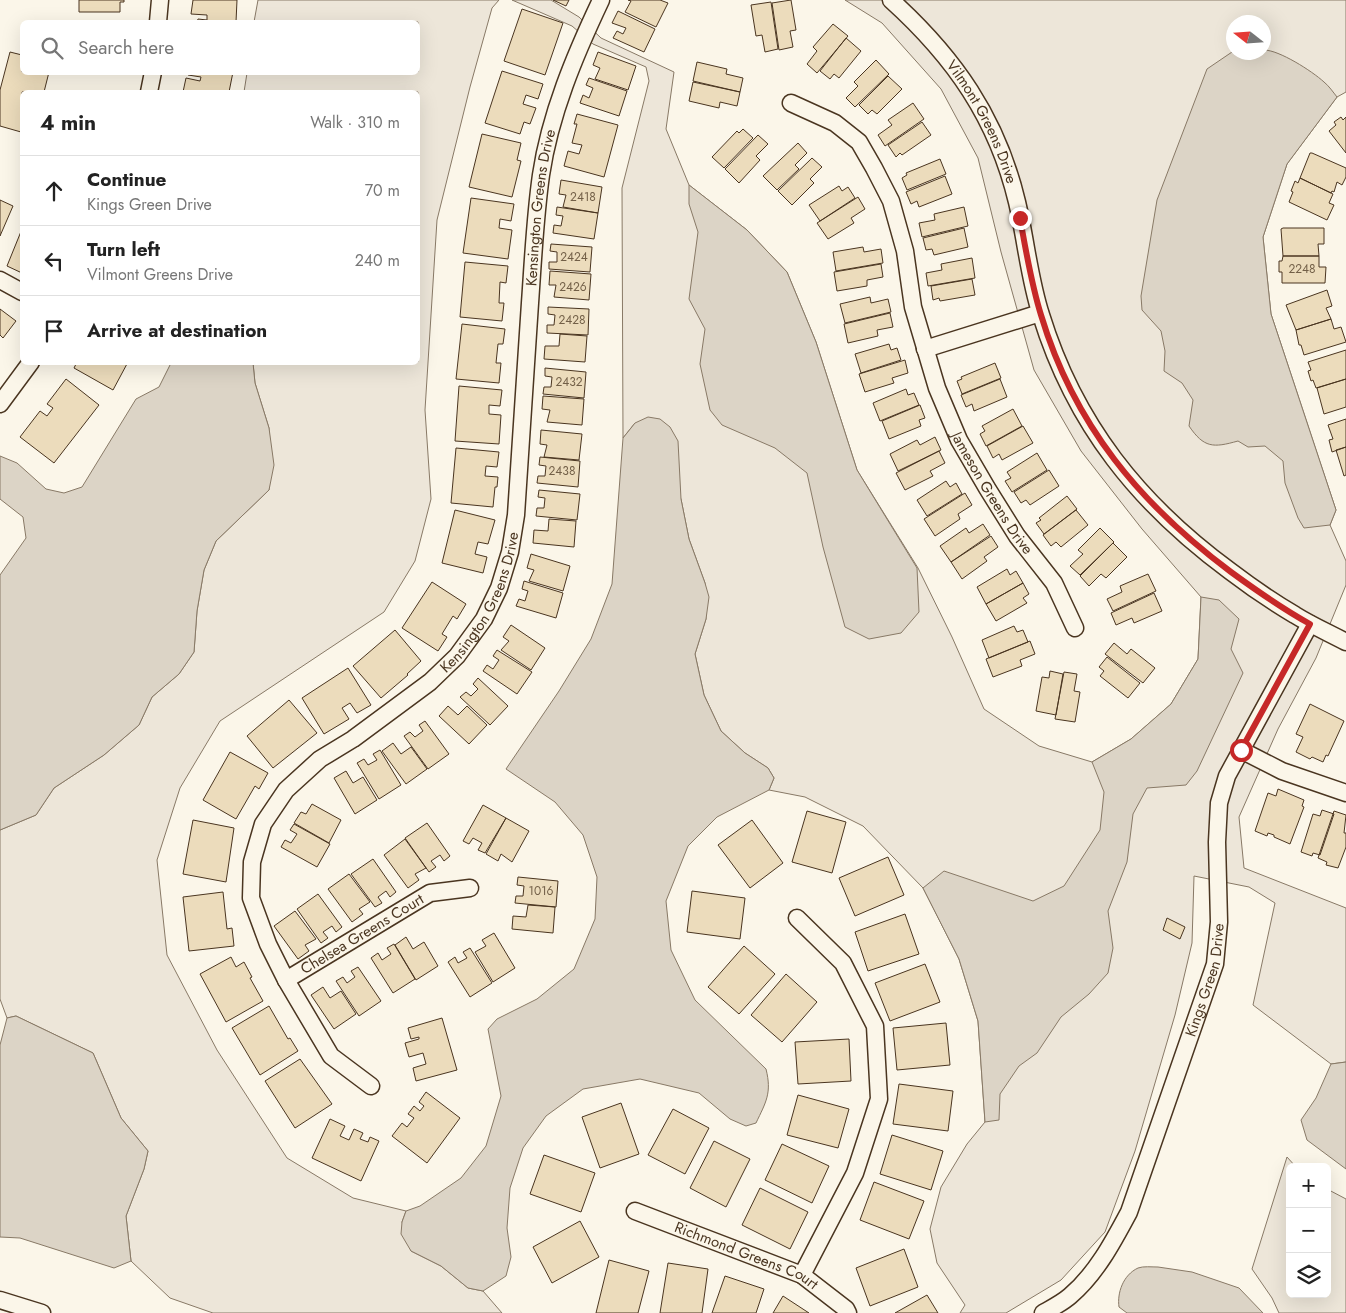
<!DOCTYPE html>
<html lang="en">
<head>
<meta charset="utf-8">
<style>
	:root { --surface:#fff; --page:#f6f6f6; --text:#222; --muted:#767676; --line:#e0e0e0 }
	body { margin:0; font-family:Jost,sans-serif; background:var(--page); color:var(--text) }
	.controls { position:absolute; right:15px; bottom:15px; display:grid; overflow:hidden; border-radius:8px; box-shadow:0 5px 20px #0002 }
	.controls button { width:45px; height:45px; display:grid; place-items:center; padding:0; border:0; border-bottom:1px solid var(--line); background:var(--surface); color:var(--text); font:25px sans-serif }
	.compass { position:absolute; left:1226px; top:15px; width:45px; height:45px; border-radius:50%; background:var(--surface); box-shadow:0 5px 20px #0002; rotate:287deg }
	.stop { position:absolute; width:15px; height:15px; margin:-11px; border:4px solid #c62828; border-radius:50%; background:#fff }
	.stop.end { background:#c62828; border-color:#fff; box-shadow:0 1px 5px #0008 }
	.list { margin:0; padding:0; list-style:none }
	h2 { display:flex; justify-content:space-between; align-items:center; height:65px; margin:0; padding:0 20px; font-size:21px }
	h2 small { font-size:16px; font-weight:400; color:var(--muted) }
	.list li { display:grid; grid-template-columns:32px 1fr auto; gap:15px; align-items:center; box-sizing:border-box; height:70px; padding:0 20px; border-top:1px solid var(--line) }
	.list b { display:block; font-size:19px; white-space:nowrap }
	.list p { margin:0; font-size:16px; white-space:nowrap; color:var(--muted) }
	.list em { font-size:16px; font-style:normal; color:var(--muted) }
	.icon { flex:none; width:28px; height:28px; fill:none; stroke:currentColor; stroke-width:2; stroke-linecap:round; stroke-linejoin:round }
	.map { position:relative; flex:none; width:1346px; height:1313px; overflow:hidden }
	.search { position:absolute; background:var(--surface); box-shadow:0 5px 20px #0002; left:20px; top:20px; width:400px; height:55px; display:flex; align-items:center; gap:12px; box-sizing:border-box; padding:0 18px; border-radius:8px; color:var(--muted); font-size:19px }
	.panel { position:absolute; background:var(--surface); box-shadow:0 5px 20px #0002; left:20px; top:90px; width:400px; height:275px; border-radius:8px }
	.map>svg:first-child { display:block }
	.green { fill:#ede6d9; stroke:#887966; fill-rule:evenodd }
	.water { fill:#dcd4c6; stroke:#887966 }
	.building { fill:#ecdcbc; stroke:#4a3520 }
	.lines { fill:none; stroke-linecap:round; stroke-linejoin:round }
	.minor-casing { stroke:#4a3520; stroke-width:19 }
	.minor { stroke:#fbf6e9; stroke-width:16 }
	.route { stroke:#c62828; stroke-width:6 }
	.labels { text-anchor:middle; stroke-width:4; stroke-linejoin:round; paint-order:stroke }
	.number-label { font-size:12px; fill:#725f47 }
	.street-label { font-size:15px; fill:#4a3520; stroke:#fbf6e9 }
</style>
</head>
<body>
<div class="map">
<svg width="1346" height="1313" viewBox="0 0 1346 1313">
	<rect width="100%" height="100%" fill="#fbf6e9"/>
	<path class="green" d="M258,0H499L492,8L470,87L437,220L425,410L431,499L415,561L384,612L220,721L180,788L157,860L167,955L217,1050L287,1158L353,1198L406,1211L402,1222L411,1251L441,1266L468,1288L483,1291L502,1313H213L170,1298L131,1261L126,1216L144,1169L148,1151L121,1118L93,1053L16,1016L7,1018L0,999V830L36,815L54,788L104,755L139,725L152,697L179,674L194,652L197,611L204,570L216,541L269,490V428L255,383L253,363L418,362V92H244L247,73L418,72V22H254Z
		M512,0H551L579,17L601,38L674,72L666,129L689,185L747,230L787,272L816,342L857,470L918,568L952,637L984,709L1039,746L1092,762L1131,739L1171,704L1198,659L1201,597L1142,529L1081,451L1034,370L1001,252L978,158L941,89L882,23L845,0H1346V92L1337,97L1287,164L1263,237L1271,314L1336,510L1330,525L1346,561V585L1316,658L1278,729L1239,817L1244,868L1346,908V1062L1331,1064L1253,1005L1275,903L1249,887L1194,876L1192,943L1175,1015L1135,1151L1105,1232L1061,1280L1006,1313H960L965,1305L937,1263L930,1229L941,1187L967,1144L985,1122L978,1021L959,959L923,888L863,826L805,797L769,790L774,778L768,768L745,753L721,731L704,695L695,654L706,619L705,583L689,539L681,499L635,423L623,438L622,188L649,81L646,67L593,44L572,26ZM1234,22H1264V52H1234Z
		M1287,1157L1296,1167H1290V1294H1327V1189L1346,1199V1313H1279L1272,1298L1252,1269Z"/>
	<path class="water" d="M1264,50C1279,50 1312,71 1324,82C1329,86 1333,92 1337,97L1287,164L1263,237L1271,314L1336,510L1330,525L1304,528L1298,518L1285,483L1283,461L1265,446L1248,447L1238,441C1213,448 1204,448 1189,426L1193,400L1182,383L1164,371L1165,351L1161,331L1142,310L1141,296L1157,200L1207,69L1232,52H1264Z
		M689,185L747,230L787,272L816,342L857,470L917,568L919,612L901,633L869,639L845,627L823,547L807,473L775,448L722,425L710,410L700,364L705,329L689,299L698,232L689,204Z
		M171,363H253L255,383L269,428L274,465L269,490L216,541L204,570L197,611L194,652L179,674L152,697L139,725L104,755L54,788L36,815L0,830V575L26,538L23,517L0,499V456L17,463L46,489L64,493L82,487L136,399L159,387Z
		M648,417L660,419L670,427L678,441L681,499L689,539L705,583L709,597L706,619L695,654L704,695L721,731L745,753L768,768L774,778L769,790L717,817L688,846L666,901L671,950L695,1000L766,1069C772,1093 766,1102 756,1123L746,1126L730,1119L699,1093L640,1079L583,1089L546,1116L523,1148L510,1188L507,1228L511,1257L506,1276L483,1291L468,1288L441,1266L411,1251L401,1234L402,1222L406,1211L420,1206L461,1178L486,1146L501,1096L488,1029L497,1019L537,999L574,969L595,919L597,877L583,835L555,802L506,769L559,691L591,639L612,584L623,438L635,423Z
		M1201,597L1219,600L1239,619L1231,649L1243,673L1197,771L1186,785L1147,788L1133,814L1127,862L1108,911L1113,948L1108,973L1089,994L1061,1017L1037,1053L1019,1066L1000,1094L999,1120L985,1122L978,1021L959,959L923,888L944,871L1033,901L1064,886L1100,830L1104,792L1092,762L1131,739L1171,704L1198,659Z
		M16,1016L93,1053L121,1118L148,1151L144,1169L126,1216L131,1261L114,1268L20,1238L0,1237V1045L7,1018Z
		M1346,1062V1169L1307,1140L1301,1120L1316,1098L1331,1064Z
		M1158,1267L1192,1272L1239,1288L1263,1313H1127L1119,1307C1117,1293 1123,1275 1138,1268C1143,1266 1152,1267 1158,1267Z"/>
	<path class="building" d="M79,0H124V2H120V12H79Z
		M193,0H237L236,22H197L198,19L207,20V15L191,14Z
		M553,0H569L566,6Z
		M628,0H660L668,3L656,27L625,12L631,1Z
		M791,0L796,30L790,31L793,47L779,50L772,3Z
		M771,2L778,49L765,52L762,35L756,36L751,5Z
		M522,9L563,23L545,75L504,61Z
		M618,11L655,29L644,52L613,38L617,31L623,34L626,28L612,23Z
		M833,24L848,36L817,73L807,64L817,51L813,47Z
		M846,38L861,51L839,78L834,74L830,79L820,71Z
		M10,52L22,55V72H49L44,92L36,91V92H22V131L21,132L0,126V90Z
		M598,52L636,66L628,90L595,79L600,68L593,65Z
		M876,60L889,74L855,107L846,98L858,86L854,82Z
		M697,62L727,69L726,74L743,78L740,92L693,81Z
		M502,71L543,84L538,99L526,95L523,104L536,108L530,124L524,122L520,134L485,123Z
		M189,72H233L229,92H183L186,78L200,81L201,77L188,75Z
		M888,76L902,89L877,114L872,110L868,114L859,105Z
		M589,78L627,91L619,116L580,103L583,95L589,98L593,88L586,85Z
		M693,82L740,92L737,106L720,102L719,108L689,101Z
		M913,103L924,119L885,146L878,135L892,125L888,120Z
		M577,114L618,125L604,177L564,166L568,151L579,154L582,145L572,143L577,124H574Z
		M1341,117L1343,120L1346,117V153L1329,131L1336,125L1334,122Z
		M922,122L931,135L902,155L900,153L896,157L888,145Z
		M743,129L753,138L724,168L712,157L737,131L739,133Z
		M482,134L521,143L517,160L521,161L512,197L469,187Z
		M758,135L768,144L756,156L760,160L739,183L725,169Z
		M798,143L807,153L795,165L799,169L777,190L763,176Z
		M1310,153H1312L1346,168V177L1342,185L1337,182L1334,192L1332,191L1331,193L1300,178Z
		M812,158L822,167L810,179L814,183L792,205L778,191Z
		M940,159L946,174L907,190L902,178L907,175L906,173Z
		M945,176L952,194L919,207L917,201L911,204L906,192Z
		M1300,178L1333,194L1329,203L1334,205L1327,220L1289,202L1293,192L1291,191L1295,181L1298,183Z
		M561,180L602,187L598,213L563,207L566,195L559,194Z
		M839,186L842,191L848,187L855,198L820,221L809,205Z
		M858,197L865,209L851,218L854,223L828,239L817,223Z
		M471,198L514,204L511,221L500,219L499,228L512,230L508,259L463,253Z
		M0,200L13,206L0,236Z
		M557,207L598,213L594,239L553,233L554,225L561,226L563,216L556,215Z
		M964,207L968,226L922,237L919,223L935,220L934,214Z
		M964,228L968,247L934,255L932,249L926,250L923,238Z
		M1283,228H1324V244H1318L1319,256H1283L1281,229Z
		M22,229V273L7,266Z
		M551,244L592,247L590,272L549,269V262H557V252L550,251Z
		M863,247L864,252L881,249L883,263L836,271L833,252Z
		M1283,256H1319V267H1326L1325,283H1282V272H1279V261H1282Z
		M972,258L975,278L928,286L926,273L942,270L941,264Z
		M465,262L508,266L506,283L500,282L499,303H504L502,321L460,317Z
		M881,264L883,277L867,280V286L837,291L834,272Z
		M550,271L591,274L589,300L554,297L556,285H549Z
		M972,279L975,295L940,301L939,298L933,300L931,286Z
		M1327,290L1332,306L1326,308L1331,319L1296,330L1286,305Z
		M870,297L871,303L888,299L891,312L845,323L840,304Z
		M548,307L589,309L588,335L547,333V325H554L555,315L548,314Z
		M0,309L16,321L3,338L0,335Z
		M890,313L893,327L877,330L878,336L848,343L844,324Z
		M1331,319L1334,329L1341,327L1346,342L1304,355L1301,345H1299L1296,330Z
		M462,324L505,329L503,344H498L496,363H501L499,383L456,379Z
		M560,334L587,336L585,362L544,359L545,346H559Z
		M889,344L891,350L897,348L901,360L861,373L855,354Z
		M1346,350V379L1316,388L1313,380L1311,381L1308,371L1311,370L1308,362Z
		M905,360L908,373L892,378L894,383L865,392L859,374Z
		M77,362H128L113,390L74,368Z
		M995,363L1001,378L962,394L957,381L962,379L961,377Z
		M545,368L586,372L584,398L543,394L544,387H551L552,377L545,376Z
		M66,379L99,405L54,463L20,437L40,411L47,416L53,408L47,404Z
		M1000,379L1007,397L974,411L972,404L966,407L961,395Z
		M1346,379V407L1324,414L1317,388Z
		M459,386L502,390L500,406L489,405V414L501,415L499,444L455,441Z
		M906,389L908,395L914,393L919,405L880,421L873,403Z
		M543,396L584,399L582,425L547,422L550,410L542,409Z
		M920,405L925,418L919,420L921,426L889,439L882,421Z
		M1013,409L1022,426L986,446L980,434L985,431L982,426Z
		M1346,419V447L1332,452L1329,440L1333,439L1328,425Z
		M1023,426L1033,443L1002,460L999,454L993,458L987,446Z
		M541,430L582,434L579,460L544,457L547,445L540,444Z
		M935,437L941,450L898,471L890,454L917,440L920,445Z
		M1346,447V475L1344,476L1336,450Z
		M456,448L499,452L497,467L486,466L485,476L498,477L497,487H495L493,507L451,503Z
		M939,451L945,463L930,471L933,476L905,490L896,473Z
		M1037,453L1047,470L1012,492L1005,481L1011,478L1007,472Z
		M540,457L580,461L578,487L537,483L538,476H545L546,466L539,465Z
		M1049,470L1059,486L1030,505L1026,500L1021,503L1014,492Z
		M946,481L950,487L956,483L962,494L927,516L917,500Z
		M539,490L580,494L577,520L536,516L537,508H544L545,498L538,497Z
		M965,493L972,505L958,514L960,519L935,536L924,519Z
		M1067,496L1077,509L1044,534L1036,523L1041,520L1039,518Z
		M455,510L495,520L488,544L478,542L475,554L487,557L483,573L442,563Z
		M1076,510L1088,525L1061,547L1056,542L1051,546L1043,535Z
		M549,519L576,521L574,547L533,543L534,530L548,531Z
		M983,524L990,535L951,562L940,546L966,528L969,533Z
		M1100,528L1114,542L1080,575L1070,566L1083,554L1078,550Z
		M991,536L998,547L984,557L987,561L962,579L951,562Z
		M1113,543L1127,557L1106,578L1101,574L1089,586L1080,576Z
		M531,554L570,566L563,591L529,581L534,570L527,568Z
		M1007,569L1010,575L1016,571L1023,583L986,604L977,587Z
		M1148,574L1156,591L1113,611L1107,599L1122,592L1120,586Z
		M524,581L563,593L556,618L516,606L519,599L525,601L528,591L522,589Z
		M432,582L466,604L457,619L453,616L442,634L447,637L438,651L402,628Z
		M1023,583L1029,594L1023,598L1027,603L996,621L986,604Z
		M1154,593L1162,611L1134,623L1132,618L1116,625L1111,613Z
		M511,625L545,648L531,670L501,650L509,641L503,637Z
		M1014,626L1017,632L1023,630L1028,642L989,658L982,640Z
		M395,630L421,661L407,674L408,675L381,698L353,666Z
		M1030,641L1035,654L1020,660L1022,666L993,677L986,659Z
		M1114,643L1127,654L1131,649L1155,668L1143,683L1105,654Z
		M497,650L532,672L517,694L483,671L487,665L493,669L499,660L493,656Z
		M1107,657L1140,683L1128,698L1100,676L1104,671L1099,667Z
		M348,668L371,705L357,713L350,703L342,708L349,719L324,734L302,698Z
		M1050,671L1063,674L1056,715L1036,711L1042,677L1049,678Z
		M1064,672L1077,674L1074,691L1080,692L1075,722L1055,719Z
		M478,678L508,706L490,725L460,697L466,692L471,696L478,689L473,684Z
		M289,700L317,733L273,768L247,736Z
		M1310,704L1344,721L1328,756L1326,755L1323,762L1312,757L1310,759L1296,752L1303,737L1296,734Z
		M448,706L458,715L467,706L487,725L469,744L439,716Z
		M425,721L449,754L428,769L404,736L410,732L415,737L423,731L419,725Z
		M393,743L401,754L411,747L427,769L406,784L382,751Z
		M380,750L401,785L379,799L357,763L364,759L368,765L377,760L373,754Z
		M230,752L268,773L259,789L255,786L236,819L203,800Z
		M346,771L353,783L363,777L377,800L355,814L334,778Z
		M1278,789L1304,800L1302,806L1304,807L1290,844L1274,837V835L1268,833L1267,836L1255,831L1268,793L1276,796Z
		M312,804L341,820L329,843L294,823L301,812L306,814Z
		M483,805L506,818L485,853L478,850L482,843L473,838L469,844L463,841Z
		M1322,810L1334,814L1320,855L1313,853L1312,856L1301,852L1313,814L1320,816Z
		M807,811L846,822L832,873L792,862Z
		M1334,811L1346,815L1344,833H1346V847L1338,868L1326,865L1327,862L1318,858Z
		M506,818L529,831L512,862L501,854L498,861L486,854Z
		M193,820L234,828L226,882L183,874Z
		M752,820L783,863L750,888L718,845Z
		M427,823L450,856L444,861L440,855L431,861L436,867L429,872L405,838Z
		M294,824L330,844L317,867L281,847L285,840L291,843L297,834L290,830Z
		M405,839L426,868L415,874L419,880L408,888L384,855Z
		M888,857L904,895L855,916L839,878Z
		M373,859L396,892L390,897L386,891L378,897L382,903L375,907L351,874Z
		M349,874L370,902L359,909L363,914L352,922L328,889Z
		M518,877L558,881L556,907L515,903L516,896H523L524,886L517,885Z
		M692,891L745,898L740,939L687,932Z
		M223,892L227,929L232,928L234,946L189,951L183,897Z
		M318,894L342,927L336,932L332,926L323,932L328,938L321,943L297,909Z
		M528,905L555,907L553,933L512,929L513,916L526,917Z
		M295,911L316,939L305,945L309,951L298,959L274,926Z
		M905,914L919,954L868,971L855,932Z
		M1167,918L1185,927L1180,939L1163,930Z
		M494,933L515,968L493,982L475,952L486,946L482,940Z
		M406,937L413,949L424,942L438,966L416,980L395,945Z
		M394,944L415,979L393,993L371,958L378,953L382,960L391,954L387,948Z
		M744,946L775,974L739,1014L708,987Z
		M470,948L492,983L470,997L448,962L455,957L458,963L467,958L463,952Z
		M231,957L236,967L244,962L252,977L250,978L263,1001L226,1022L200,974Z
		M925,964L940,1002L890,1021L875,983Z
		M358,967L381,1001L359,1016L336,981L343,977L347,983L355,977L351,971Z
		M786,974L817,1002L782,1042L751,1015Z
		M323,987L330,998L341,991L356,1014L334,1029L311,995Z
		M269,1006L288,1039L290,1038L298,1051L260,1075L232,1028Z
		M442,1018L457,1070L416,1081L413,1068L426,1064L423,1053L409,1057L405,1043L419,1039V1037L411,1039L408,1028Z
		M946,1023L950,1065L897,1070L893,1028Z
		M849,1039L851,1081L798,1084L795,1042Z
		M300,1059L332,1104L295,1128L265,1081Z
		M899,1084L953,1091L948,1131L893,1124Z
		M426,1092L460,1118L427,1163L392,1136L402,1123L407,1127L414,1118L408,1114L414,1106L420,1111L424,1106L419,1102Z
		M798,1095L849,1109L838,1148L787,1135Z
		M621,1103L639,1154L600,1168L582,1117Z
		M673,1109L709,1128L685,1174L648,1155Z
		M330,1119L345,1126L340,1136L349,1140L354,1129L363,1133L360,1139L368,1142L370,1137L379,1141L361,1181L312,1158Z
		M892,1135L943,1151L931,1190L880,1174Z
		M714,1141L750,1159L726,1207L690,1188Z
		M782,1144L829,1166L812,1203L765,1180Z
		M544,1155L595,1173L581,1212L530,1194Z
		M874,1182L924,1201L909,1239L860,1220Z
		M760,1188L808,1212L790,1249L742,1225Z
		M580,1221L599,1257L552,1283L533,1247Z
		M904,1249L918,1287L870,1306L856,1268Z
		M609,1260L649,1271L638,1313H596Z
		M668,1263L708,1269L702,1313H660Z
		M725,1276L764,1289L756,1313H712Z
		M927,1295L938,1313H895Z
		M783,1296L809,1313H773Z"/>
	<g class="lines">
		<g class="minor-casing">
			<g id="minor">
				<path id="s1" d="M891,0C954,57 997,118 1017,202C1026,240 1029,278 1041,315C1075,425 1139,504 1230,571C1251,587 1273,602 1295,615C1311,625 1329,633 1346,642"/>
				<path d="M158,22L160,0"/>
				<path d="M149,92L153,72"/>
				<path id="s2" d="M791,103L835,123L859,142L874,168L891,201L905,251L913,307L937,388L959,440L987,488L1017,536L1054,583L1075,628"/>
				<path d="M0,280L22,292"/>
				<path d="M925,349L1040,313"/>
				<path d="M0,404L31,362"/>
				<path d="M1241,750L1282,771L1346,793"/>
				<path d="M797,918L843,963L875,1026L879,1099L855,1173L802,1275"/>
				<path id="s3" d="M286,980L430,893L470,888"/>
				<path id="s4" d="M371,1086L331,1056L286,980L268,944L251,898L252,862L263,824L286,790L320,759L353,739L430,682L457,656L484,619L499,588L510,552L516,515C520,445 525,374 530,303C533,261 535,217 541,175C550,114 575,55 601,0"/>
				<path id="s5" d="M635,1211L802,1275L846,1309L848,1313"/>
				<path d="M0,1300L42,1313"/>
				<path id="s6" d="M1043,1313C1052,1308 1062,1303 1070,1296C1096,1274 1113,1242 1129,1212L1215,964L1219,922L1217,842L1219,803L1227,776L1310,624"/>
			</g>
		</g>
		<use href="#minor" class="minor"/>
	</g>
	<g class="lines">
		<path class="route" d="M1020,218C1026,251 1031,283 1041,315C1074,425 1140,504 1231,572C1257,591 1283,609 1310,624L1241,750"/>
	</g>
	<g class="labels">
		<g class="number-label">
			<text x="583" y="201">2418</text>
			<text x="574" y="261">2424</text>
			<text x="1302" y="273">2248</text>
			<text x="573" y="291">2426</text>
			<text x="572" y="324">2428</text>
			<text x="569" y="386">2432</text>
			<text x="562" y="475">2438</text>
			<text x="541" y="895">1016</text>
		</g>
		<g class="street-label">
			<text dy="5" stroke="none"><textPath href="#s1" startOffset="154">Vilmont Greens Drive</textPath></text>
			<text dy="5" stroke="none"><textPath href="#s4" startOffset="1026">Kensington Greens Drive</textPath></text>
			<text dy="5" stroke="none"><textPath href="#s2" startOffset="458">Jameson Greens Drive</textPath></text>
			<text dy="5" stroke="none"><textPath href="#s4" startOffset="621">Kensington Greens Drive</textPath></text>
			<text dy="5" stroke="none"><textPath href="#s3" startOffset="89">Chelsea Greens Court</textPath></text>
			<text dy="5" stroke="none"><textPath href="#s6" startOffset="380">Kings Green Drive</textPath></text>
			<text dy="5" stroke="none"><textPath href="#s5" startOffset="120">Richmond Greens Court</textPath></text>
		</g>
	</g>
</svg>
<div class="controls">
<button>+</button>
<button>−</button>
<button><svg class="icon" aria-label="layers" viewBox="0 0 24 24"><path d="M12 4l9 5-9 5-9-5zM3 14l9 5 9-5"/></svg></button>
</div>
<svg class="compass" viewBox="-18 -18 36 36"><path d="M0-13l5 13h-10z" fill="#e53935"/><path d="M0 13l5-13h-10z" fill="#767676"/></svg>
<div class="stop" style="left:1241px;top:750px"></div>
<div class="stop end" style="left:1020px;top:218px"></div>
<div class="search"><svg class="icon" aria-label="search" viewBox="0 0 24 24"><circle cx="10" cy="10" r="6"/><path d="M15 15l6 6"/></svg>Search here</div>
<section class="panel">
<h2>4 min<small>Walk · 310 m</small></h2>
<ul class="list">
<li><svg class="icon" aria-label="ahead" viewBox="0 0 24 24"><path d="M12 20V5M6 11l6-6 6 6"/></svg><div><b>Continue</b><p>Kings Green Drive</p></div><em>70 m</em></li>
<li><svg class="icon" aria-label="left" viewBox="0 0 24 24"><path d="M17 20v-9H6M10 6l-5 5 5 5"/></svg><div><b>Turn left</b><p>Vilmont Greens Drive</p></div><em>240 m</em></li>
<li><svg class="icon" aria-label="arrive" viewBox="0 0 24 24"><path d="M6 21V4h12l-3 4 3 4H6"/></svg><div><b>Arrive at destination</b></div></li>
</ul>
</section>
</div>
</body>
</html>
